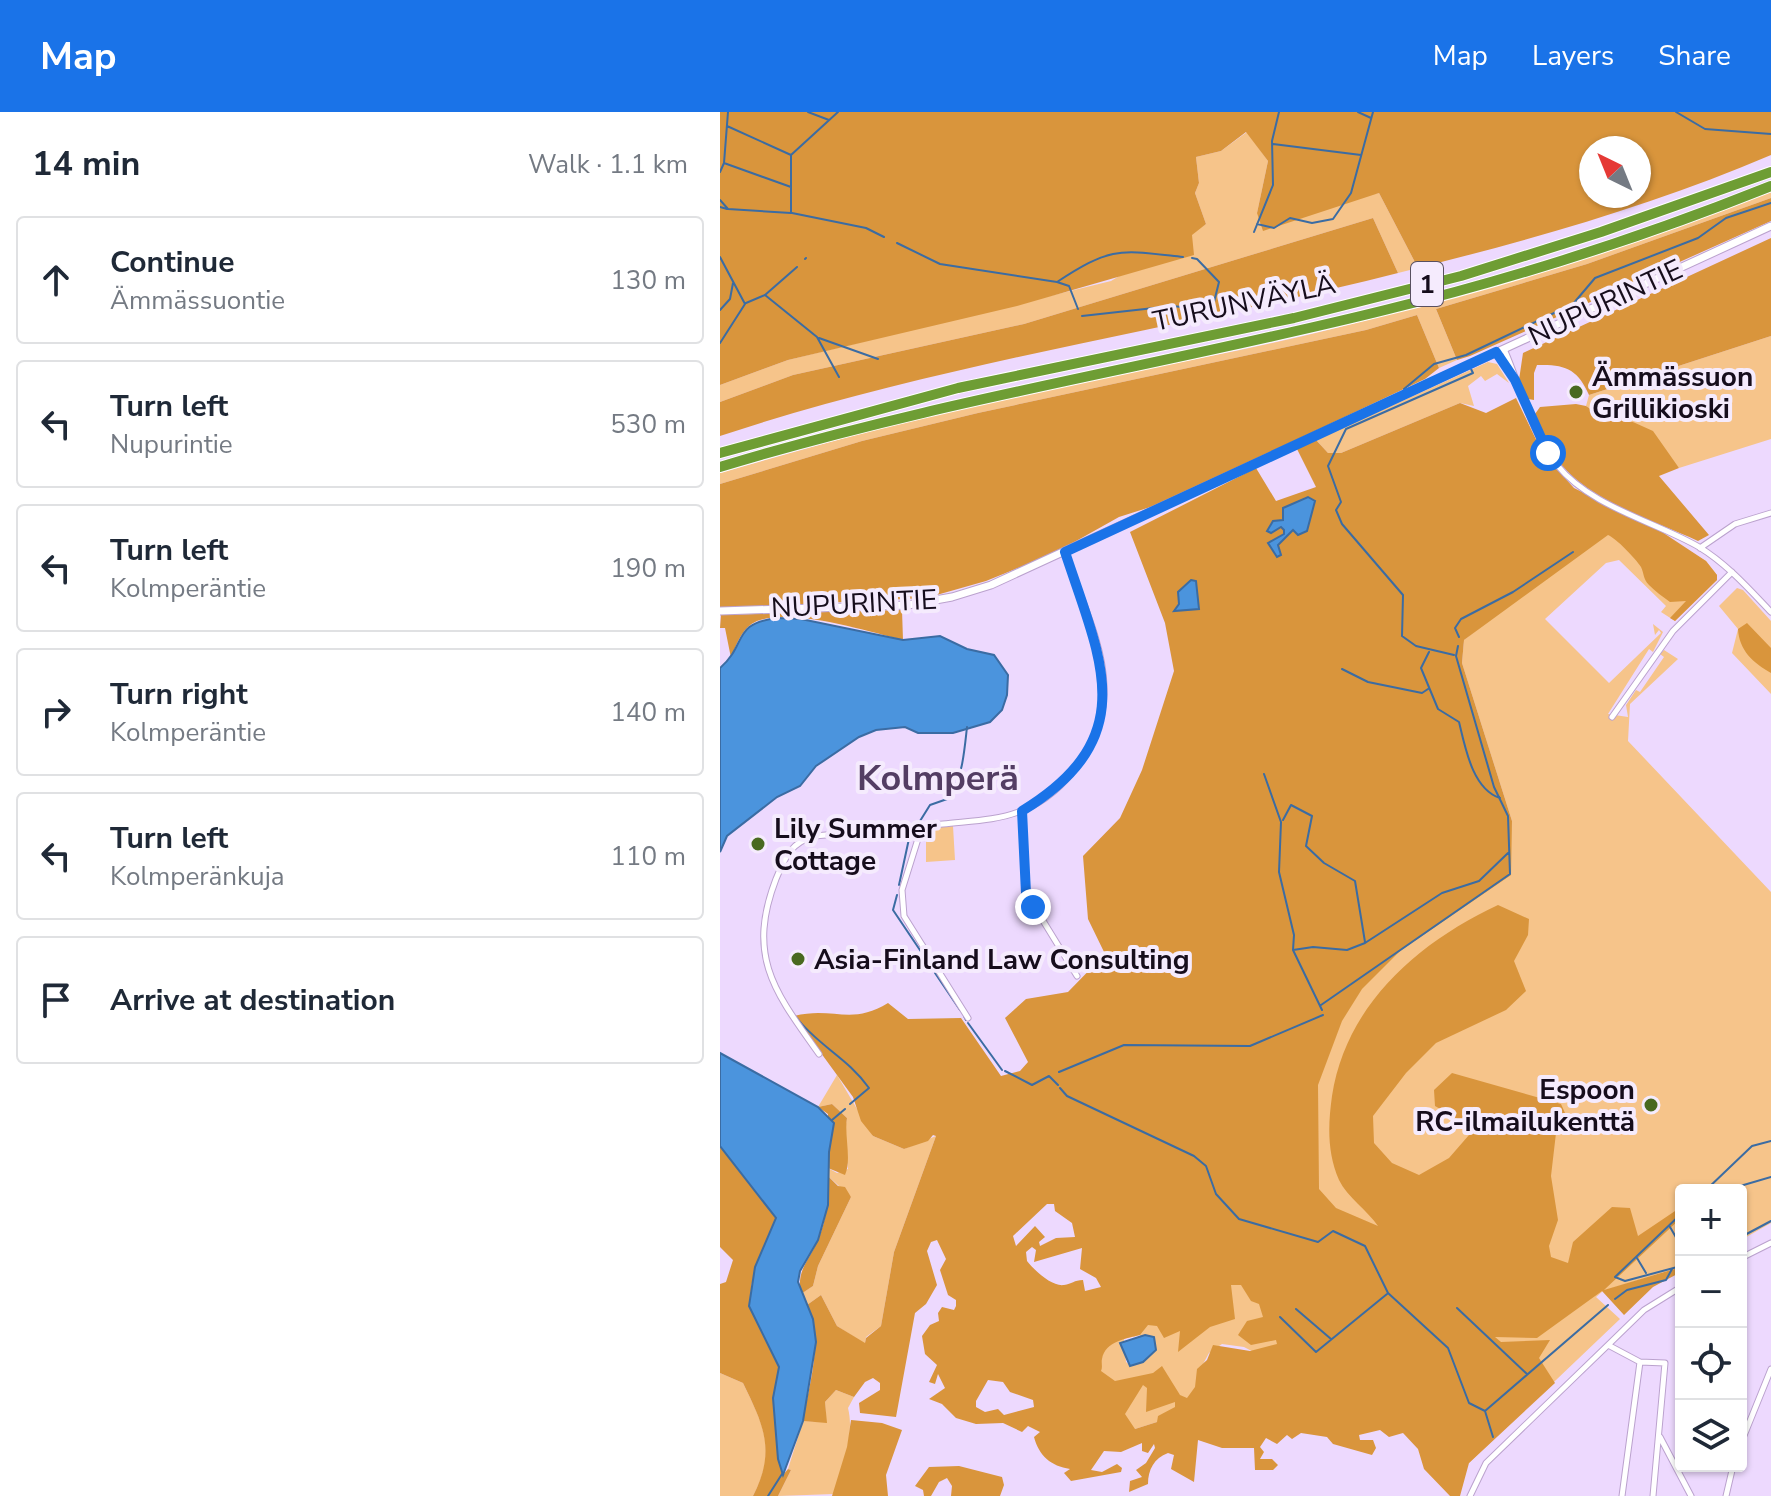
<!DOCTYPE html>
<html lang="en">
<head>
<meta charset="utf-8">
<style>
	:root { --surface:#fff; --page:#f6f6f7; --text:#1f2937; --muted:#747a83; --line:#e0e1e3; --accent:#1a73e8 }
	body { margin:0; font-family:"Nunito Sans",sans-serif; background:var(--page); color:var(--text) }
	.controls { position:absolute; right:24px; bottom:24px; display:grid; overflow:hidden; border-radius:8px; box-shadow:0 2px 6px #0004 }
	.controls button { width:72px; height:72px; display:grid; place-items:center; padding:0; border:0; border-bottom:2px solid var(--line); background:var(--surface); color:var(--text); font:40px sans-serif }
	.compass { position:absolute; left:859px; top:24px; width:72px; height:72px; border-radius:50%; background:var(--surface); box-shadow:0 2px 6px #0004; rotate:317deg }
	.stop { position:absolute; width:24px; height:24px; margin:-18px; border:6px solid #1a73e8; border-radius:50%; background:#fff }
	.stop.end { background:#1a73e8; border-color:#fff; box-shadow:0 2px 8px #0008 }
	.list { margin:0; padding:0; list-style:none }
	h2 { display:flex; justify-content:space-between; align-items:center; height:104px; margin:0; padding:0 32px; font-size:34px }
	h2 small { font-size:26px; font-weight:400; color:var(--muted) }
	.list li { display:grid; grid-template-columns:52px 1fr auto; gap:24px; align-items:center; box-sizing:border-box; height:128px; margin:0 16px 16px; padding:0 16px; border:2px solid var(--line); border-radius:8px }
	.list b { display:block; font-size:30px; white-space:nowrap }
	.list p { margin:0; font-size:26px; white-space:nowrap; color:var(--muted) }
	.list em { font-size:26px; font-style:normal; color:var(--muted) }
	.icon { flex:none; width:44px; height:44px; fill:none; stroke:currentColor; stroke-width:2; stroke-linecap:round; stroke-linejoin:round }
	.map { position:relative; flex:none; width:1051px; height:1384px; overflow:hidden }
	header { display:flex; align-items:center; gap:48px; box-sizing:border-box; height:112px; padding:0 40px; background:var(--accent); color:#fff }
	header strong { font-size:38px }
	nav { display:flex; gap:44px; margin-inline-start:auto; font-size:28px }
	main { display:flex }
	aside { flex:1; background:var(--surface) }
	.map>svg:first-child { display:block }
	.green { fill:#f6c48a; fill-rule:evenodd }
	.forest { fill:#d9953c; fill-rule:evenodd }
	.water { fill:#4b94dd; stroke:#3b6ca3; stroke-width:2 }
	.lines { fill:none; stroke-linecap:round; stroke-linejoin:round }
	.stream { stroke:#3b6ca3; stroke-width:2 }
	.street-casing { stroke:#bba2ce; stroke-width:7 }
	.secondary-casing { stroke:#bba2ce; stroke-width:9 }
	.highway-casing { stroke:#fff; stroke-width:12 }
	.street { stroke:#fff; stroke-width:5 }
	.secondary { stroke:#fff; stroke-width:7 }
	.highway { stroke:#6e9d34; stroke-width:10 }
	.route { stroke:#1a73e8; stroke-width:10 }
	.poi-dot { fill:#496920; stroke:#f5ebfd; stroke-width:3 }
	.labels { text-anchor:middle; stroke-width:8; stroke-linejoin:round; paint-order:stroke }
	.shield { fill:#f5ebfd; stroke:#595060; stroke-width:2 }
	.shield-label { font-size:26px; font-weight:bold; fill:#160d1c }
	.street-label { font-size:28px; fill:#160d1c; stroke:#f5ebfd }
	.poi-label { font-size:28px; font-weight:bold; fill:#160d1c; stroke:#f5ebfd; text-anchor:start }
	.district-label { font-size:36px; font-weight:bold; fill:#533d63; stroke:#f5ebfd }
</style>
</head>
<body>
<header>
<strong>Map</strong>
<nav><a>Map</a><a>Layers</a><a>Share</a></nav>
</header>
<main>
<aside>
<h2>14 min<small>Walk · 1.1 km</small></h2>
<ul class="list">
<li><svg class="icon" aria-label="ahead" viewBox="0 0 24 24"><path d="M12 20V5M6 11l6-6 6 6"/></svg><div><b>Continue</b><p>Ämmässuontie</p></div><em>130 m</em></li>
<li><svg class="icon" aria-label="left" viewBox="0 0 24 24"><path d="M17 20v-9H6M10 6l-5 5 5 5"/></svg><div><b>Turn left</b><p>Nupurintie</p></div><em>530 m</em></li>
<li><svg class="icon" aria-label="left" viewBox="0 0 24 24"><path d="M17 20v-9H6M10 6l-5 5 5 5"/></svg><div><b>Turn left</b><p>Kolmperäntie</p></div><em>190 m</em></li>
<li><svg class="icon" aria-label="right" viewBox="0 0 24 24"><path d="M7 20v-9h11M14 6l5 5-5 5"/></svg><div><b>Turn right</b><p>Kolmperäntie</p></div><em>140 m</em></li>
<li><svg class="icon" aria-label="left" viewBox="0 0 24 24"><path d="M17 20v-9H6M10 6l-5 5 5 5"/></svg><div><b>Turn left</b><p>Kolmperänkuja</p></div><em>110 m</em></li>
<li><svg class="icon" aria-label="arrive" viewBox="0 0 24 24"><path d="M6 21V4h12l-3 4 3 4H6"/></svg><div><b>Arrive at destination</b></div></li>
</ul>
</aside>
<div class="map">
<svg width="1051" height="1384" viewBox="0 0 1051 1384">
	<rect width="100%" height="100%" fill="#edd9fe"/>
	<path class="green" d="M527,20L548,49L537,101L659,81L698,156L678,161L653,106L304,212L73,263L0,290V273L68,248L391,169L486,112L475,81L479,71L476,45L501,39Z
		M1051,80V86L867,152L716,197L737,248L719,256L697,203L646,218L258,301L142,329L0,372V361C85,337 171,312 257,292C375,265 495,246 612,217C762,180 907,134 1051,80Z
		M1051,224V327L959,356L913,310L886,307L866,294L869,283Z
		M768,250L777,252L789,271L777,262L765,269L761,264L748,274L754,294L740,291L621,341H608L596,328Z
		M905,401L986,449L997,463V468L955,509L941,500L946,494L899,448L886,451L825,507L889,571L941,521L939,518L935,523L933,512L943,520L933,540L929,537L888,602L908,605L906,593L916,578L920,580L944,545L940,542L944,538L958,547L910,592L908,629L1051,780V1111L1021,1128V1078H961V1155L883,1179L876,1185L900,1207L749,1351L524,1235L502,1232L489,1241L482,1254L487,1279L437,1310L415,1317L352,1312L400,1196L713,616L746,520L739,546L790,728L792,709L742,551L744,528ZM420,1223V1249L411,1254L406,1250L404,1227Z
		M1017,476L1023,478L1051,509V582L1012,541L1018,517L999,494Z
		M233,714L235,748L206,750V721L211,720V715Z
		M117,963L153,1024L184,1037L216,1024L174,1140L161,1214L146,1225L145,1232L117,1214L101,1183L87,1193L81,1182L93,1174L98,1154L131,1085L108,1064V1056L117,1061L128,1057L124,1023L127,1006L112,992L98,995Z
		M0,1261L23,1271C44,1314 57,1339 33,1384H0Z
		M116,1278L134,1285L128,1296C135,1324 122,1355 114,1382L58,1384L71,1358L68,1357L83,1309L106,1310L105,1290Z"/>
	<path class="forest" d="M0,0H1051V43C937,92 817,126 698,156L659,81L543,119L537,101L548,49L526,20L501,39L476,45L479,71L475,81L486,112L472,123L474,143L297,194L68,248L0,273ZM871,36H919V84H871Z
		M1051,86V109L750,244L737,248L716,197L867,152Z
		M653,106L678,161C453,218 220,251 0,324V290L73,263L304,212Z
		M1051,126V224L869,283C858,257 845,252 817,253L814,261V288L808,287L799,268L803,241Z
		M697,203L719,256L705,267L443,391L399,405L333,442L266,469L206,486L0,496V372L142,329L258,301L646,218Z
		M796,286L823,342L854,376L942,420L986,449L997,463V468L955,509L950,506L966,489L950,490C943,485 935,479 929,473C923,467 924,461 921,455C916,447 896,426 888,423L744,528L742,551L792,709L791,763L680,839L642,877L622,909L598,973L599,1077L616,1096L658,1114C648,1099 627,1085 619,1068C607,1040 608,1013 612,984C626,893 697,831 778,793L809,807L808,823L794,849L806,879L786,898L716,931L686,961L653,1004L654,1031L672,1051L699,1063L729,1046L749,1023L741,1009L715,994L714,978L732,961L841,992L845,1001L836,1021L831,1064L838,1108L829,1134L831,1145L848,1151L853,1130L892,1095L910,1096L918,1124L961,1095V1106L884,1178L961,1155V1160L933,1175L904,1203L882,1179L817,1226L775,1225L781,1230L830,1228L819,1246L835,1271L749,1351L740,1384H730L704,1357L698,1337L683,1321L669,1325L660,1318L639,1323L640,1328H653L656,1336L652,1343L613,1332L607,1325L581,1321L572,1327L567,1323L557,1332L546,1326L540,1335L544,1340L540,1347H552L558,1353L553,1358H535L534,1336H502L478,1328L474,1370L451,1357L454,1343L448,1341C434,1346 428,1358 428,1372L409,1380L410,1369L422,1365L416,1358L426,1351L435,1336L434,1332L428,1341L422,1339V1331L401,1340L384,1339L371,1358L382,1360L397,1352L402,1356L401,1360L351,1369L344,1361L350,1357C331,1354 319,1344 314,1325L320,1320L308,1314L302,1320L283,1311L256,1312L236,1306L222,1292L209,1287L225,1276L218,1262L215,1272L209,1270L217,1253L205,1242L202,1224L210,1213L219,1209L218,1201L222,1195L234,1198L236,1194V1188L228,1183L220,1158L226,1147L217,1128L211,1130L207,1139L217,1173L206,1192L195,1201L176,1305L140,1301L139,1291L160,1278V1271L153,1266L145,1270L134,1285L116,1278L105,1290L107,1311L83,1309C89,1272 104,1229 87,1193L101,1183L117,1214L145,1231L146,1226L161,1214L174,1140L216,1024L213,1023L208,1029L184,1037L153,1024L141,1009L133,985L74,904C113,894 131,914 168,891L188,907L241,906L281,964L300,959L308,950L285,906L306,887L348,880L385,842L368,807L363,744L400,706L422,658L454,559L445,511L410,420L536,356L556,389L596,375L577,337L596,328L608,341H621L740,291L766,301ZM327,1092H334L335,1099L352,1111L355,1125L336,1126L320,1134L319,1130L325,1125L315,1114L296,1134L293,1124ZM312,1135L316,1138L314,1150L362,1136L360,1157L376,1166L381,1175L365,1179L363,1168C354,1168 352,1172 344,1173C332,1175 314,1158 307,1149L306,1140ZM511,1173H521L531,1189L539,1192L543,1205L527,1209L518,1223L531,1233L556,1228L557,1232L530,1239L493,1233L487,1248L477,1257L475,1275L467,1286L460,1283L442,1254L433,1261L395,1269L381,1259C383,1255 381,1251 382,1247C385,1229 408,1226 420,1223L428,1213L437,1214L444,1226L460,1219L458,1240L490,1215L515,1207ZM268,1268L283,1270L290,1280L313,1288L314,1295L284,1303L278,1297L265,1300L256,1295V1289ZM423,1273L427,1276L426,1300L455,1290V1295L438,1304L437,1310L415,1317L405,1302Z
		M856,292L866,294L886,307L913,310L933,319L959,356L939,364L989,423L978,429C933,408 867,389 837,347C828,334 822,317 815,302L820,295Z
		M182,498L183,528C147,519 76,497 40,508C23,513 17,531 11,546L5,516H0L1,503Z
		M1027,511L1051,536V561C1033,551 1019,538 1018,517Z
		M112,992L127,1006C124,1023 132,1048 125,1063L108,1056V1002L98,995Z
		M0,1034L56,1106L32,1170L29,1194L59,1255L53,1286L58,1347L63,1363L68,1357L71,1358L58,1384H33C56,1339 44,1314 23,1271L0,1261V1172L6,1170L13,1148L0,1135Z
		M108,1064L118,1074L125,1075L131,1085L98,1154L93,1174L81,1182C76,1158 89,1149 98,1128C107,1108 108,1085 108,1064Z
		M131,1308L162,1311L182,1318L166,1363L168,1384H112L127,1335Z
		M239,1354L282,1365L284,1373L280,1384H231L232,1374L227,1366L219,1370L211,1384H204L203,1378L195,1374L209,1355Z"/>
	<path class="water" d="M588,385L595,389L587,419L578,423L573,418L558,433L561,443L557,445L548,431L564,422V418L561,415L551,421L547,419L553,409L563,408V396Z
		M471,468L476,469L479,497L454,499L459,492L458,480Z
		M58,506L81,507L183,528L220,524L247,537L274,543L288,563L287,583L282,598L270,610L233,621H198L185,615L156,618L139,625L96,654L80,674L57,685L7,724L0,740V556C28,532 11,511 58,506Z
		M0,941L98,995L114,1011L109,1040L108,1093L98,1128L80,1159L78,1170L93,1207L96,1230L83,1309L63,1363L58,1347L53,1286L59,1255L29,1194L35,1155L56,1106L0,1034Z
		M425,1223L434,1225L436,1238L423,1250L410,1254L400,1231Z"/>
	<g class="lines">
		<path class="stream" d="M88,0L109,8
			M638,0L651,6
			M956,0L985,17L1051,22
			M7,14L71,43
			M553,32L641,43
			M4,51L71,75
			M0,60L4,51L8,0
			M0,88L8,97L71,101V43L118,0
			M0,95L7,97
			M72,101L146,116L164,125
			M537,112L554,116L570,106L592,111L613,107L631,81L653,0
			M534,120L553,73L552,29L559,0
			M177,131L220,152L337,170C392,134 399,138 463,145
			M0,145L25,192L0,231
			M85,147L86,146
			M337,170L349,174L358,197
			M45,183L97,225L119,265
			M26,191L45,183L77,155
			M0,198L10,187L13,171
			M362,204L452,194L492,198L499,170L477,147L472,146
			M99,226L158,247
			M684,277L714,252L746,243L853,192L875,166L978,126L1006,106L1051,91
			M739,525L735,516L741,507L793,480L853,440
			M709,540L701,556L718,597L739,610C745,634 752,677 780,686
			M734,543L696,534L682,524L683,483L622,412L616,398L621,390L608,354L626,317L753,261L751,257
			M622,557L648,570L702,581L708,577
			M544,662L561,710L559,760L574,823L573,838L602,898
			M563,708L571,693L592,704L586,734L604,751L635,769L645,830
			M200,709L210,693L230,686C243,661 244,642 247,615
			M179,773L190,722L197,718
			M177,783L173,798L210,853
			M573,838L593,835L627,838L645,831L722,781L759,769L788,741
			M215,861L240,898
			M601,893L790,762L788,704L774,675L736,544L738,534
			M244,904L246,908
			M76,905C97,933 128,946 149,976L130,992
			M248,911L282,958
			M285,959L312,973L329,964L338,973
			M339,960L404,933L530,934L603,903
			M340,976L347,984L474,1044L486,1054L496,1082L519,1107L598,1130L613,1119L645,1134L668,1181L728,1236L749,1291L765,1299
			M112,1008L125,997
			M1010,1077L1051,1065
			M986,1078L1032,1034L1051,1029
			M961,1102L895,1165L905,1169L961,1154
			M950,1115L961,1134
			M1021,1125L1051,1109
			M917,1146L926,1161
			M895,1187L907,1178L946,1168L952,1157
			M737,1196L807,1262
			M576,1197L611,1227
			M560,1205L596,1240L667,1182
			M773,1325L765,1299L888,1193
			M48,1384L62,1362"/>
		<g class="street-casing">
			<path id="street" d="M784,237C801,275 810,320 837,353C871,395 934,409 979,435C1007,452 1029,477 1051,500
				M776,240L792,264
				M980,436L1015,412L1051,401
				M892,605L953,519L1012,460
				M302,699L306,781L357,864
				M202,714L182,778L184,804L248,906
				M99,942C55,880 26,845 56,767C65,745 71,730 95,724C138,720 180,716 223,712C249,709 276,709 301,699C348,681 386,624 384,574C383,529 358,482 345,440
				M1021,1146L1051,1131
				M888,1233L924,1198L961,1175
				M940,1325L971,1384
				M1021,1331L1051,1257
				M750,1384L766,1351L888,1233L920,1250L945,1251L933,1384
				M902,1384L920,1250
				M1006,1384L1013,1354"/>
		</g>
		<g class="secondary-casing">
			<path id="secondary" d="M0,499L188,493L232,485L271,473L1051,114"/>
		</g>
		<g class="highway-casing">
			<path id="highway" d="M0,341L238,276L574,206L741,164L881,120L1051,60
				M0,355C219,288 444,253 665,198C796,166 926,124 1051,74"/>
		</g>
		<use href="#street" class="street"/>
		<use href="#secondary" class="secondary"/>
		<use href="#highway" class="highway"/>
	</g>
	<g class="lines">
		<path class="route" d="M313,795L306,781L302,699C423,625 381,549 345,440L776,240L795,268L828,341"/>
	</g>
	<g class="poi-dot">
		<circle cx="856" cy="280" r="8"/>
		<circle cx="38" cy="732" r="8"/>
		<circle cx="78" cy="847" r="8"/>
		<circle cx="931" cy="993" r="8"/>
	</g>
	<g class="labels">
		<rect class="shield" x="691" y="150" width="32" height="44" rx="6"/>
		<g class="shield-label">
			<text x="707" y="181">1</text>
		</g>
		<g class="street-label">
			<text transform="translate(524 190) rotate(-12)" y="10">TURUNVÄYLÄ</text>
			<text transform="translate(885 190) rotate(-25)" y="10">NUPURINTIE</text>
			<text transform="translate(134 491) rotate(-3)" y="10">NUPURINTIE</text>
		</g>
		<g class="poi-label">
			<text x="872" y="274">Ämmässuon<tspan x="872" dy="32">Grillikioski</tspan></text>
			<text x="54" y="726">Lily Summer<tspan x="54" dy="32">Cottage</tspan></text>
			<text x="94" y="857">Asia-Finland Law Consulting</text>
			<text x="915" y="987" text-anchor="end">Espoon<tspan x="915" dy="32">RC-ilmailukenttä</tspan></text>
		</g>
		<g class="district-label">
			<text x="218" y="678">Kolmperä</text>
		</g>
	</g>
</svg>
<div class="controls">
<button>+</button>
<button>−</button>
<button><svg class="icon" aria-label="locate" viewBox="0 0 24 24"><circle cx="12" cy="12" r="6"/><path d="M12 2v4M12 18v4M2 12h4M18 12h4"/></svg></button>
<button><svg class="icon" aria-label="layers" viewBox="0 0 24 24"><path d="M12 4l9 5-9 5-9-5zM3 14l9 5 9-5"/></svg></button>
</div>
<svg class="compass" viewBox="-18 -18 36 36"><path d="M0-13l5 13h-10z" fill="#e53935"/><path d="M0 13l5-13h-10z" fill="#747a83"/></svg>
<div class="stop" style="left:828px;top:341px"></div>
<div class="stop end" style="left:313px;top:795px"></div>
</div>
</main>
</body>
</html>
